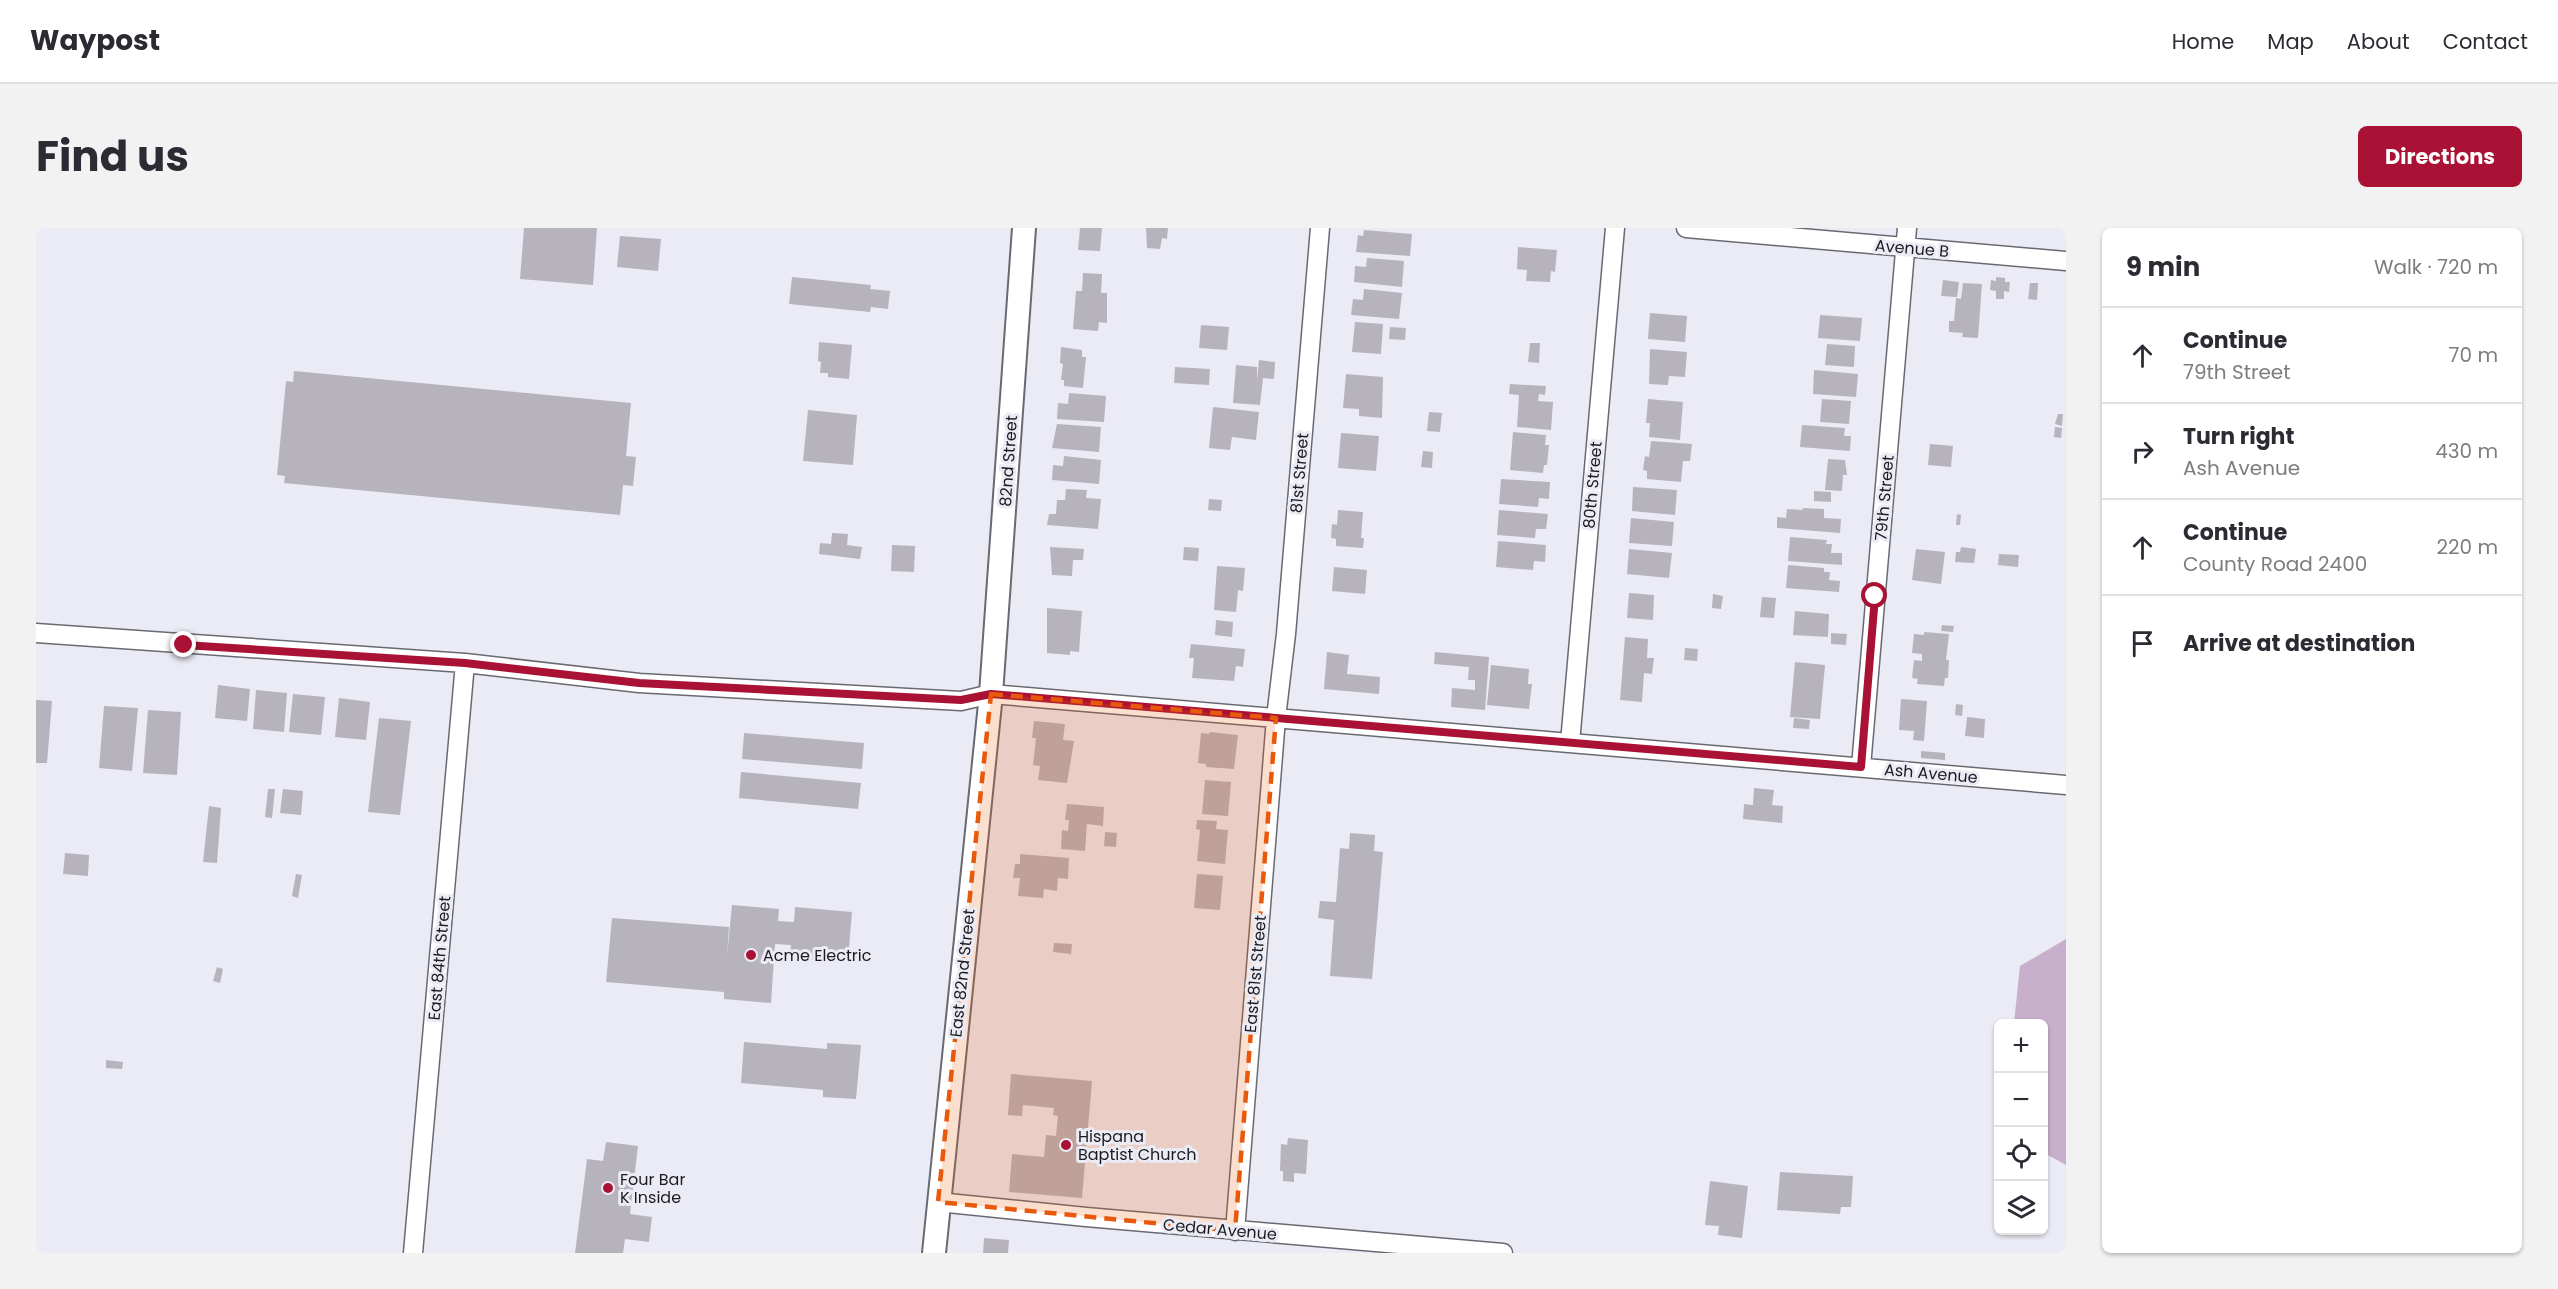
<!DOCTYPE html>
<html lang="en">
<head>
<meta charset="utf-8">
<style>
	:root { --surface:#fff; --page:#f2f2f3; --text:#2b2b33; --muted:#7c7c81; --line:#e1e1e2; --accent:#a91234 }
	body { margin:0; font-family:Poppins,sans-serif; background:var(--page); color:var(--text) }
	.controls { position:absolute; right:18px; bottom:18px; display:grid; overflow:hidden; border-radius:9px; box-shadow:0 2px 4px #0004 }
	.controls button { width:54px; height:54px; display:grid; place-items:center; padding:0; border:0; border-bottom:2px solid var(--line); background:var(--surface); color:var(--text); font:30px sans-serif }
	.stop { position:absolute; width:18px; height:18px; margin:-14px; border:4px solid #a91234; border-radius:50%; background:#fff }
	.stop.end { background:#a91234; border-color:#fff; box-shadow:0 2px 6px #0008 }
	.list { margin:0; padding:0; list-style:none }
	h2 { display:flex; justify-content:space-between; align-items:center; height:78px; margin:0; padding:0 24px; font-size:26px }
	h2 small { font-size:20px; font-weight:400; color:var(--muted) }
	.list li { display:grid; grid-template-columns:39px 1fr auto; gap:18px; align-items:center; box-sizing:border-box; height:96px; padding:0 24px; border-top:2px solid var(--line) }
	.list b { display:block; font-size:22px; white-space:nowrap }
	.list p { margin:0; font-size:20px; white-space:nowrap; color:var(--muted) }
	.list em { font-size:20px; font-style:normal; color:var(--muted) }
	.icon { flex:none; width:33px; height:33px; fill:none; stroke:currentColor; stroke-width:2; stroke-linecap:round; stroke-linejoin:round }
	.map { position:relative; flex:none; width:2030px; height:1025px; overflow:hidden; border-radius:9px }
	header { display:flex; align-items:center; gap:36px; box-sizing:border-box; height:84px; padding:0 30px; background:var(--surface); border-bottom:2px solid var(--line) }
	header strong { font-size:28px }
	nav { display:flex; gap:33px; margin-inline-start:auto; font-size:21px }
	.intro { display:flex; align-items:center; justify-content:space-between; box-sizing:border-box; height:144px; padding:0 36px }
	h1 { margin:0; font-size:42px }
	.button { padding:15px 27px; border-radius:9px; background:var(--accent); color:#fff; font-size:21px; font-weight:700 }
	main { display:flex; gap:36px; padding:0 36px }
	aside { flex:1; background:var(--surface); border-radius:9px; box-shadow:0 2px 4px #0004 }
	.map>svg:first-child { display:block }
	.green { fill:#c8afcb }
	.building { fill:#b7b3bd }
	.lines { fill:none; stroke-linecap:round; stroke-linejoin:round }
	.minor-casing { stroke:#696972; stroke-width:21 }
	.tertiary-casing { stroke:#696972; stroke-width:26 }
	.minor { stroke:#fff; stroke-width:18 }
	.tertiary { stroke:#fff; stroke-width:22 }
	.route { stroke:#a91234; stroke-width:8 }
	.marked { fill:#e8590c; fill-opacity:0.2; stroke:#e8590c; stroke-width:4.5; stroke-dasharray:12 8; stroke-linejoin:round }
	.poi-dot { fill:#a91234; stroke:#ebebf5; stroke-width:2 }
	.labels { text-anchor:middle; stroke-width:6; stroke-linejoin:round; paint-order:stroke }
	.street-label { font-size:16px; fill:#1b1b1f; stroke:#ebebf5 }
	.poi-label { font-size:16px; fill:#1b1b1f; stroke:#ebebf5; text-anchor:start }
</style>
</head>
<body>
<header>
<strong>Waypost</strong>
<nav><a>Home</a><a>Map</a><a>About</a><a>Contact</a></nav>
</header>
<div class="intro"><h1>Find us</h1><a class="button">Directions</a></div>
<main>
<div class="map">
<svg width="2030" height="1025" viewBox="0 0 2030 1025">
	<rect width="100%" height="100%" fill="#ebebf5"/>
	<path class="green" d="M2030,711V937L2008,925V796L1978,795L1984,738Z"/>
	<path class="building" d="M488,0H561L557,57L484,51Z
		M1044,0H1066L1064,23L1042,22Z
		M1110,0H1132L1131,11L1126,10L1124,21L1111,20Z
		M1328,2L1376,6L1374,28L1320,24L1322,7L1327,8Z
		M584,8L625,11L622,43L581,39Z
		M1482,19L1521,22L1519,44L1515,43L1514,54L1490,53L1491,42L1481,41Z
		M1331,30L1368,33L1366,59L1318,54L1319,38L1330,39Z
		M1047,45L1066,46L1065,65H1071V95L1063,94L1062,103L1037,101L1040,63H1046Z
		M756,49L835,57L834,61L854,63L852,81L835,79L834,84L753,76Z
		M1960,49L1969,50V54H1974L1973,64L1968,63V71H1960V63L1954,62L1955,52L1960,53Z
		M1907,52L1923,54L1921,69L1905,68Z
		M1927,55L1946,56L1942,110L1926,109L1927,105L1913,104V93H1918L1920,70L1925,71Z
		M1994,55H2002L2001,72L1992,71Z
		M1328,61L1366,65L1363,91L1315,87L1317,71L1327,72Z
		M1614,85L1651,88L1649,114L1612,111Z
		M1784,87L1826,90L1824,113L1782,110Z
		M1319,94L1347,96L1345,126L1316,124Z
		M1165,97L1193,99L1191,122L1163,120Z
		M1354,99L1370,100L1369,112L1353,111Z
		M783,114L816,117L813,151L792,149V145H784L785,134L782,133Z
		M1494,115H1504L1503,135L1492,134Z
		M1791,116L1819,118L1818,139L1789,137Z
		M1025,119L1046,122V129H1050L1047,160L1028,158V152H1025L1027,136L1024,135Z
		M1614,121L1651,124L1649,149L1633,148L1632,157L1613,156Z
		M1223,132L1239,134L1238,151L1227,150L1224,177L1197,175L1200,137L1221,139V153Z
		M1139,139L1174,141L1173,157L1138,155Z
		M1778,142L1822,146L1820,169L1777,166Z
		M258,143L595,175L590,228L600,229L597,258L587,257L584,287L248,255L249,248L241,247L250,153L257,154Z
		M1310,146L1347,149L1346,190L1323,188V181L1307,180Z
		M1474,156L1510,158L1509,167L1503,166L1502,173L1517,174L1515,202L1481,199L1483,167L1473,166Z
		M1033,165L1070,168L1068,194L1021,191L1022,175L1032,176Z
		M1612,171L1647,174L1644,212L1613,209L1614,195H1610Z
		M1786,171L1815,173L1813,196L1784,194Z
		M1177,179L1223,184L1220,212L1196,209L1194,222L1173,220Z
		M772,182L821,187L817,237L767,233Z
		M1393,184L1406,185L1404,204L1391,203Z
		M2022,186H2027L2026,198L2019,196Z
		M1021,196L1065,199L1063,224L1016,220Z
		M1766,197L1809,200L1808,208H1815L1814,223L1764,219Z
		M2019,199L2026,200L2025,210L2018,209Z
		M1477,204L1510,207L1509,217H1513L1511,237H1508L1507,245L1474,242Z
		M1305,205L1343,208L1340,243L1302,240Z
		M1615,213L1656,216L1654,233H1647L1645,254L1611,251V243L1607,242L1609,228L1613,229Z
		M1894,216L1917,218L1915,239L1892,237Z
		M1387,223L1397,224L1396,240L1385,239Z
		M1028,228L1065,232L1063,256L1016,252L1017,237L1027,238Z
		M1792,231L1809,232L1811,247H1807L1806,263L1789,262Z
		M1465,251L1514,254L1513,271L1503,270L1502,279L1463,276Z
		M1597,259L1641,262L1639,287L1596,283Z
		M1030,261L1051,262L1050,270L1065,271L1062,301L1011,297L1013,286H1020L1021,272H1029Z
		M1778,263L1795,264V274L1778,273Z
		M1173,271L1186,272L1185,283L1172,282Z
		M1766,280L1788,281V290L1805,291L1804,305L1741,300V289L1750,290L1751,281L1767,282Z
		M1302,282L1327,284L1325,310H1328L1327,320L1300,318V311L1295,310L1296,296L1301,297Z
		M1463,282L1512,286L1510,301H1500L1499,310L1461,307Z
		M1921,286L1925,287L1924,297H1920Z
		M1595,290L1638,294L1636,318L1593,315Z
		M796,305L812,306L811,317L826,319L824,331L783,326L784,315L795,316Z
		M1754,309L1791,312L1790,316H1796L1795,325H1806V337L1752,333Z
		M1462,313L1510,317L1509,334L1498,333L1497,342L1460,339Z
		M856,317L879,318L878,344L855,343Z
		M1014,319L1048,321L1047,332H1037L1036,348L1016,347Z
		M1148,319L1163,320L1162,333L1147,332Z
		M1925,319L1940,321L1938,335L1919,334L1920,324H1924Z
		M1593,321L1636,325L1633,350L1591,346Z
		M1880,321L1909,324L1905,356L1876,352Z
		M1963,326L1983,327L1982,339L1962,337Z
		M1752,337L1788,340V344H1794L1793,352L1804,353L1803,364L1750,360Z
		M1181,338L1209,340L1207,363L1202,362L1200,384L1178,382Z
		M1298,339L1331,342L1329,366L1296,363Z
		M1593,365L1618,367L1617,392L1591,390Z
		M1677,366L1687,368L1685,381L1676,380Z
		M1726,369L1740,370L1738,390L1724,389Z
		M1011,380L1046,383L1043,424L1034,423V427L1011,425Z
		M1759,383L1793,386L1792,409L1757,407Z
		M1180,392L1197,394L1196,409L1179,407Z
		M1906,397L1918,398L1917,404L1905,403Z
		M1888,404L1913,406L1910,432H1913L1912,450H1909L1908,458L1881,456L1882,451L1876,450L1878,432L1886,433V426L1876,425L1878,406L1888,407Z
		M1795,405L1811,406L1810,417L1795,416Z
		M1589,409L1612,411L1611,430H1618L1616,446L1608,445L1606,474L1584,472Z
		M1155,416L1209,421L1207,439L1200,438L1198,453L1156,450L1158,430H1153Z
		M1649,420L1662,421L1661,433L1648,432Z
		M1291,424L1313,427L1311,446L1344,449L1343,466L1288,461Z
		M1399,424L1453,429L1449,482L1415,479L1416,460L1439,462V452H1432L1433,439L1398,436Z
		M1759,434L1789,437L1784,491L1754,489Z
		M1455,437L1493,441L1492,456H1496L1493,481L1451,477Z
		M182,457L214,461L211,493L179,490Z
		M220,462L251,465L248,504L217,501Z
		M257,466L289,469L285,507L253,504Z
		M303,470L334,474L330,512L299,509Z
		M1865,471L1891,473L1888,513L1877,512L1878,503L1863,502Z
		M0,472L16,473L11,535H0Z
		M1920,476L1927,477L1926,488L1919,487Z
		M68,478L102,480L96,543L63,540Z
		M112,482L145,484L141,547L107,545Z
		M1931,489L1949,491L1948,510L1929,508Z
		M343,490L375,493L364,587L332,584Z
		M1758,490L1774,492L1773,501L1757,500Z
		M998,493L1029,496L1027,512L1038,513L1031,555L1002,552L1004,538L997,537L1000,510H996Z
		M1174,504L1202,507L1198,541L1170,539V536L1162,535L1165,505L1173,506Z
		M708,505L828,515L826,541L706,531Z
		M1885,523L1909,525V532L1885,530Z
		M705,544L825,555L822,581L703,570Z
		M1169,552L1195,554L1192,588L1166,586Z
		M1718,560L1738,562L1736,577L1747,578L1746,595L1707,591L1708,576L1717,577Z
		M232,561H239L236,590L229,589Z
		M247,561L267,563L265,587L244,585Z
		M1031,576L1068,579L1067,598L1051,596L1049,623L1025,621L1026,602L1032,603L1033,592H1029Z
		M173,578L185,580L181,635L167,634Z
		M1161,592L1181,593L1180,601L1192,602L1189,636L1161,633L1164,602L1160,601Z
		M1069,604L1081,605L1080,619L1068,618Z
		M1314,605L1339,607L1338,623L1347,624L1336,751L1294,748L1298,692L1282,690L1284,673L1300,674L1304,620L1313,621Z
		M29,625L53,627L52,648L27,646Z
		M984,626L1033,630L1032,651L1022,650L1021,663L1008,661L1007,670L982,668L984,650H977L979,636H984Z
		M260,646L266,647L262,670L256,668Z
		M1161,646L1187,648L1184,682L1158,680Z
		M696,677L743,681L742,693L758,694L759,679L816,684L812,731L779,728L778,732L766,731V726L754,725L755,717L739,716L735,775L688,771V764L570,754L576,690L693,699L691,729Z
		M1018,715L1036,716L1035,726L1017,724Z
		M181,739L187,741L184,755L177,753Z
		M708,814L791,821V815L825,817L820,871L787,869V862L705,855Z
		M70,832L87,834L86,841L70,840Z
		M975,846L1056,853L1046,970L973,964L976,926L1008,929L1010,907L1020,908L1022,888L1017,887L1018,880L987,877L986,888L972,887Z
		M1252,910L1272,912L1270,946L1258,945V954L1247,953V943H1244L1245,916L1251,917Z
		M570,914L602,918L594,986L616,989L613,1014L589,1011L587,1025H539L551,931L567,933Z
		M1744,944L1817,948L1815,979H1805L1804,986L1741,982Z
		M1674,953L1712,958L1706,1010L1682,1007L1683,998L1669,997Z
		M948,1010L973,1012L972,1025H947Z"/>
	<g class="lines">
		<g class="minor-casing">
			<path id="minor" d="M1650,0L2030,33
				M0,405L429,435L603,455L925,473L955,466L2030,557
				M1534,515L1579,0
				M1825,539L1871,0
				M902,974L1050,989L1467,1025
				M1199,1003L1240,490L1250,406L1284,0
				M377,1025L429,435"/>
		</g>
		<g class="tertiary-casing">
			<path id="tertiary" d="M898,1025L955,466L988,0"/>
		</g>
		<use href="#minor" class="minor"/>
		<use href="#tertiary" class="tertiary"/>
	</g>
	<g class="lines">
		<path class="route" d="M148,417L429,435L603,455L925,472L955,466L1825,539L1839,368"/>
	</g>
	<path class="marked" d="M955,466L1240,490L1199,1003L902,974Z"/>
	<g class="poi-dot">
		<circle cx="715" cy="727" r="6"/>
		<circle cx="1030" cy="917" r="6"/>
		<circle cx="572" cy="960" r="6"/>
	</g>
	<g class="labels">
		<g class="street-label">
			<text transform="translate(1876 20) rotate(5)" y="6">Avenue B</text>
			<text transform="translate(972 233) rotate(-86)" y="6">82nd Street</text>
			<text transform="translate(1263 245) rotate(-85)" y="6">81st Street</text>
			<text transform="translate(1556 257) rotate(-85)" y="6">80th Street</text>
			<text transform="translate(1848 270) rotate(-85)" y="6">79th Street</text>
			<text transform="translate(1895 545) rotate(5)" y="6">Ash Avenue</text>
			<text transform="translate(403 730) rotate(-85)" y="6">East 84th Street</text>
			<text transform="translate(926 745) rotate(-84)" y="6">East 82nd Street</text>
			<text transform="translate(1219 746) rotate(-85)" y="6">East 81st Street</text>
			<text transform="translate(1184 1001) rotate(5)" y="6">Cedar Avenue</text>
		</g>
		<g class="poi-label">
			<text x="727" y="733">Acme Electric</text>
			<text x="1042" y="914">Hispana<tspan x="1042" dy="18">Baptist Church</tspan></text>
			<text x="584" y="957">Four Bar<tspan x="584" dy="18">K Inside</tspan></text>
		</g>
	</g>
</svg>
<div class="controls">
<button>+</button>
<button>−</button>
<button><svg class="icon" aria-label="locate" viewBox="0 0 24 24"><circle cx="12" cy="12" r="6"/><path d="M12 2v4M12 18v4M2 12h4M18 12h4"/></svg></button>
<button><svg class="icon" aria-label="layers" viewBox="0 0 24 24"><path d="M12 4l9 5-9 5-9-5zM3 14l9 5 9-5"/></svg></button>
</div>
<div class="stop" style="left:1839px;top:368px"></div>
<div class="stop end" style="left:148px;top:417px"></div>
</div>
<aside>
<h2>9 min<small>Walk · 720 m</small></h2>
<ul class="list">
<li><svg class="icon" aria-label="ahead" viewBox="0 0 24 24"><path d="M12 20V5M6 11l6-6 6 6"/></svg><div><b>Continue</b><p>79th Street</p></div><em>70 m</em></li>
<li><svg class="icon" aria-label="right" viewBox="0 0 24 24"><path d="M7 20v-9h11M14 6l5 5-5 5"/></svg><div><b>Turn right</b><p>Ash Avenue</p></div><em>430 m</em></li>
<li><svg class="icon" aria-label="ahead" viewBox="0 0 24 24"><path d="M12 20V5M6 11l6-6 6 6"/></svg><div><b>Continue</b><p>County Road 2400</p></div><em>220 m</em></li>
<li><svg class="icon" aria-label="arrive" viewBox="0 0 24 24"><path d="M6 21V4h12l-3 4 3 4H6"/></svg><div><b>Arrive at destination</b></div></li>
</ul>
</aside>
</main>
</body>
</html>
